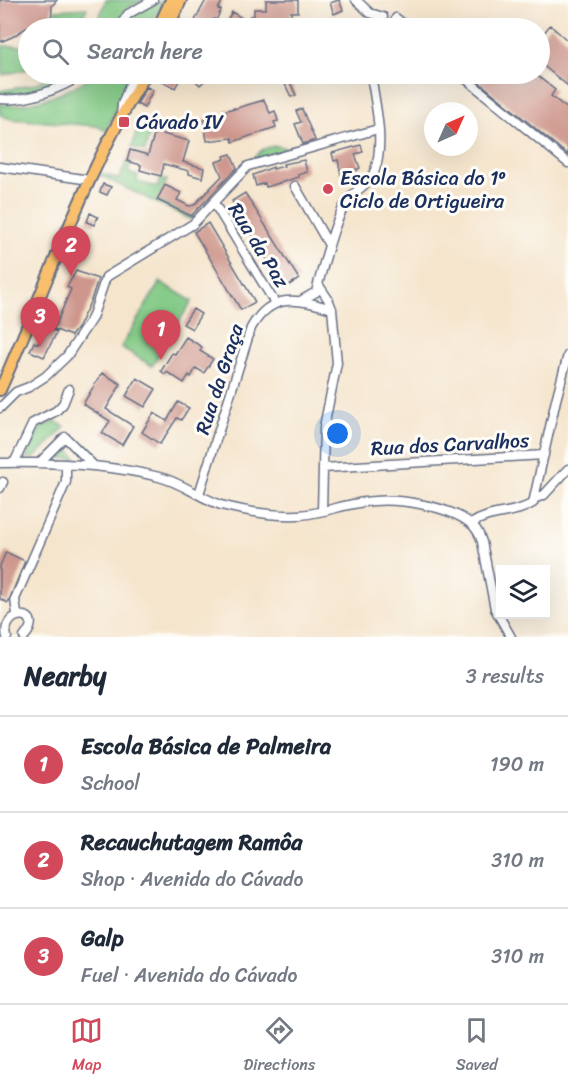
<!DOCTYPE html>
<html lang="en">
<head>
<meta charset="utf-8">
<style>
	:root { --surface:#fff; --page:#f6f6f7; --text:#1f2937; --muted:#747a83; --line:#e0e1e3; --accent:#d1495b }
	body { margin:0; font-family:Sriracha,sans-serif; background:var(--page); color:var(--text) }
	.controls { position:absolute; right:18px; bottom:18px; display:grid; overflow:hidden; border-radius:0px; box-shadow:0 6px 24px #0002 }
	.controls button { width:54px; height:54px; display:grid; place-items:center; padding:0; border:0; border-bottom:2px solid var(--line); background:var(--surface); color:var(--text); font:30px sans-serif }
	.compass { position:absolute; left:424px; top:102px; width:54px; height:54px; border-radius:50%; background:var(--surface); box-shadow:0 6px 24px #0002; rotate:45deg }
	.you { position:absolute; left:338px; top:434px; width:21px; height:21px; margin:-15px; border:4px solid #fff; border-radius:50%; background:#1a73e8; box-shadow:0 0 0 9px #1a73e833 }
	.badge { display:grid; place-items:center; width:39px; height:39px; border-radius:50%; background:var(--accent); color:#fff; font-size:20px; font-weight:700 }
	.pin { position:absolute; translate:-50% -50px; filter:drop-shadow(0 2px 3px #0008) }
	.pin::after { content:''; position:absolute; top:32px; width:21px; height:18px; background:inherit; clip-path:polygon(0 0,100% 0,50% 100%) }
	.list { margin:0; padding:0; list-style:none }
	h2 { display:flex; justify-content:space-between; align-items:center; height:78px; margin:0; padding:0 24px; font-size:26px }
	h2 small { font-size:20px; font-weight:400; color:var(--muted) }
	.list li { display:grid; grid-template-columns:39px 1fr auto; gap:18px; align-items:center; box-sizing:border-box; height:96px; padding:0 24px; border-top:2px solid var(--line) }
	.list b { display:block; font-size:22px; white-space:nowrap }
	.list p { margin:0; font-size:20px; white-space:nowrap; color:var(--muted) }
	.list em { font-size:20px; font-style:normal; color:var(--muted) }
	.icon { flex:none; width:33px; height:33px; fill:none; stroke:currentColor; stroke-width:2; stroke-linecap:round; stroke-linejoin:round }
	.map { position:relative; flex:none; width:568px; height:637px; overflow:hidden }
	.search { position:absolute; background:var(--surface); box-shadow:0 6px 24px #0002; left:18px; right:18px; top:18px; height:66px; display:flex; align-items:center; gap:15px; box-sizing:border-box; padding:0 21px; border-radius:33px; color:var(--muted); font-size:22px }
	.sheet { height:366px; background:var(--surface) }
	nav { display:flex; justify-content:space-around; align-items:center; box-sizing:border-box; height:84px; border-top:2px solid var(--line); background:var(--surface); font-size:16px; color:var(--muted) }
	nav a { display:grid; justify-items:center; gap:3px }
	nav .on { color:var(--accent) }
	.map>svg:first-child { display:block }
	.green { fill:#82c985; stroke:#4e7c72; stroke-width:1.5 }
	.building { fill:#ce978d }
	.lines { fill:none; stroke-linecap:round; stroke-linejoin:round }
	.minor-casing { stroke:#676f85; stroke-width:11 }
	.major-casing { stroke:#676f85; stroke-width:14 }
	.minor { stroke:#fff; stroke-width:8 }
	.major { stroke:#f9bf6d; stroke-width:10 }
	.poi-dot { fill:#d1495b; stroke:#fdfcf7; stroke-width:2 }
	.labels { text-anchor:middle; stroke-width:6; stroke-linejoin:round; paint-order:stroke }
	.poi-label { font-size:20px; fill:#1b2f5e; stroke:#fdfcf7; text-anchor:start }
	.street-label { font-size:20px; fill:#1b2f5e; stroke:#fdfcf7 }
</style>
</head>
<body>
<div class="map">
<svg width="568" height="637" viewBox="0 0 568 637">
	<rect width="100%" height="100%" fill="#fdfcf7"/>
	<filter id="ink" filterUnits="userSpaceOnUse"><feTurbulence type="fractalNoise" baseFrequency=".0167" numOctaves="2"/><feDisplacementMap in="SourceGraphic" scale="12" xChannelSelector="R" yChannelSelector="G"/><feConvolveMatrix kernelMatrix="1 2 1 2 8 2 1 2 1" color-interpolation-filters="sRGB"/></filter>
	<filter id="wash" filterUnits="userSpaceOnUse"><feTurbulence type="fractalNoise" baseFrequency=".008" numOctaves="4" result="noise"/><feDisplacementMap in="SourceGraphic" scale="24" xChannelSelector="R" yChannelSelector="G"/><feGaussianBlur stdDeviation="1.35" result="paint"/><feColorMatrix in="noise" values="0 0 0 0 0 0 0 0 0 0 0 0 0 0 0 0 0 1.4 0 .05"/><feComposite in="paint" operator="in"/></filter>
	<g filter="url(#wash)">
		<rect width="100%" height="100%" fill="#f5e5cd"/>
		<path class="green" d="M106,0H144L127,8L115,28H95Z
			M164,0L150,26L152,28H126L128,18L139,10Z
			M87,8L77,28H55V10Z
			M2,46H23L28,48V69L3,75Z
			M55,74H78C53,87 29,95 0,95V91L35,84Z
			M93,74H131L106,131L97,126L11,119L0,115V104C27,109 72,92 93,74Z
			M137,130H149L150,133L145,151L132,147Z
			M277,146L291,149L254,161C258,150 266,147 277,146Z
			M127,161L131,162L128,173L138,176L137,182L158,187L160,179L167,180L158,200L194,218L192,220L99,175L100,173L119,179Z
			M160,282L192,301L152,366L121,347Z
			M55,421L65,427L34,458H26L40,428Z
			M62,446H65L77,459L53,458Z"/>
		<g id="blocks">
			<path class="building" d="M0,0H57L52,6L51,26L35,22L12,37L0,42Z
				M206,0H223L218,9L221,10L216,20L214,19L208,28H191Z
				M266,0H298V12H291L292,28H235L236,27L227,21L232,12L250,23V16H254V9H266Z
				M339,0L343,10L334,14L330,3Z
				M550,25L568,41V86L540,63V38Z
				M165,74H170L180,79L175,88L161,81Z
				M204,74H212L200,85L196,81Z
				M469,74H535L555,90L551,96L568,109V155Z
				M290,82L296,95L291,97L285,84Z
				M147,87L153,90L144,108L137,104Z
				M264,100L270,113L275,111L278,121L274,122L276,127L233,142L232,138L207,141L204,120L218,114H226L225,111L234,108V109Z
				M302,109L315,140L303,144L295,124L301,122L296,111Z
				M155,132L189,141L183,162L204,168L202,178L189,174V171L164,164L161,176L140,170L141,165L127,161L130,150L148,155Z
				M361,145L363,152L355,154L360,168L345,175L344,173L341,174L338,160L334,161L332,153Z
				M231,154L237,168L191,216L157,200L165,185L181,193L177,200L189,206L194,205L222,176L216,162L225,159L224,156Z
				M304,160L307,172L298,175L299,177L266,187L265,183L256,186L253,175L273,167V169L284,166L283,164Z
				M103,184L111,187L107,195L100,192Z
				M245,193L299,279L284,288L232,201Z
				M90,213L98,217L94,225L87,222Z
				M208,223L255,302L241,310L194,232Z
				M76,271L98,279L91,300L78,327L71,336L54,329L71,289L67,287Z
				M193,309L201,314L192,329L183,324Z
				M45,327L57,332L44,357L30,351L34,342L38,344Z
				M186,337L202,347L200,351L213,359L204,373L196,368L191,377L189,375L184,383L167,372L165,374L161,371L172,353L175,354Z
				M102,373L121,384L106,409L133,426L122,445L102,433L110,421L83,404Z
				M137,378L156,389L145,407L126,396Z
				M178,402L189,408L181,420L177,418L160,444L142,432L154,413L167,421Z
				M6,552L25,561L8,603L0,599V566Z"/>
		</g>
	</g>
	<g filter="url(#ink)">
		<use href="#blocks" fill-opacity="0" stroke="#676f85" stroke-width="1.5"/>
		<g class="lines">
			<g class="minor-casing">
				<path id="minor" d="M356,0L370,13L383,17L381,28
					M396,18L408,28
					M119,28L128,14L153,0
					M460,74L568,163
					M0,99C30,102 59,89 84,74
					M121,116L122,104L134,74
					M0,167L90,180
					M295,186L329,245
					M214,203L275,303
					M302,300L316,292L318,284
					M0,408L16,392L29,387L46,376L67,356L92,318L106,277L193,224L248,166L378,129
					M0,463C53,462 107,464 159,477C181,482 200,498 221,505C244,511 274,516 298,515C323,514 349,502 374,501C401,499 448,506 470,523C477,528 480,535 482,542L495,609L511,637
					M14,463L33,423L56,411L63,404L69,389
					M39,463L65,437L93,465
					M323,468L544,455
					M0,488L3,482
					M199,494L251,328C272,291 298,299 332,309
					M536,498L544,495L568,469
					M322,511L324,427L337,363L332,309L328,299L318,284C326,258 333,224 347,201C355,190 370,184 375,170C385,140 375,104 371,74
					M471,524C491,510 515,515 533,503L556,400L568,355
					M17,614L15,599L66,482V464
					M7,637C0,608 48,609 24,637"/>
			</g>
			<g class="major-casing">
				<path id="major" d="M158,28L171,0
					M168,28L181,0
					M0,390C47,285 85,172 146,74"/>
			</g>
			<use href="#minor" class="minor"/>
			<use href="#major" class="major"/>
		</g>
	</g>
	<g class="poi-dot">
		<rect x="118" y="116" width="12" height="12" rx="3"/>
		<circle cx="328" cy="189" r="6"/>
	</g>
	<g class="labels">
		<g class="poi-label">
			<text x="136" y="129">Cávado IV</text>
			<text x="340" y="185">Escola Básica do 1º<tspan x="340" dy="23">Ciclo de Ortigueira</tspan></text>
		</g>
		<g class="street-label">
			<text transform="translate(259 245) rotate(58)" y="7">Rua da Paz</text>
			<text transform="translate(219 379) rotate(-72)" y="7">Rua da Graça</text>
			<text transform="translate(450 444) rotate(-3)" y="7">Rua dos Carvalhos</text>
		</g>
	</g>
</svg>
<div class="controls">
<button><svg class="icon" aria-label="layers" viewBox="0 0 24 24"><path d="M12 4l9 5-9 5-9-5zM3 14l9 5 9-5"/></svg></button>
</div>
<svg class="compass" viewBox="-18 -18 36 36"><path d="M0-13l5 13h-10z" fill="#e53935"/><path d="M0 13l5-13h-10z" fill="#747a83"/></svg>
<div class="you"></div>
<div class="pin badge" style="left:161px;top:360px">1</div>
<div class="pin badge" style="left:71px;top:276px">2</div>
<div class="pin badge" style="left:40px;top:347px">3</div>
<div class="search"><svg class="icon" aria-label="search" viewBox="0 0 24 24"><circle cx="10" cy="10" r="6"/><path d="M15 15l6 6"/></svg>Search here</div>
</div>
<section class="sheet">
<h2>Nearby<small>3 results</small></h2>
<ul class="list">
<li><span class="badge">1</span><div><b>Escola Básica de Palmeira</b><p>School</p></div><em>190 m</em></li>
<li><span class="badge">2</span><div><b>Recauchutagem Ramôa</b><p>Shop · Avenida do Cávado</p></div><em>310 m</em></li>
<li><span class="badge">3</span><div><b>Galp</b><p>Fuel · Avenida do Cávado</p></div><em>310 m</em></li>
</ul>
</section>
<nav>
<a class="on"><svg class="icon" aria-label="map" viewBox="0 0 24 24"><path d="M3 6l6-2 6 2 6-2v14l-6 2-6-2-6 2zM9 4v14M15 6v14"/></svg>Map</a>
<a><svg class="icon" aria-label="directions" viewBox="0 0 24 24"><path d="M12 3l9 9-9 9-9-9zM9 14v-3h6M13 9l2 2-2 2"/></svg>Directions</a>
<a><svg class="icon" aria-label="saved" viewBox="0 0 24 24"><path d="M7 4h10v16l-5-4-5 4z"/></svg>Saved</a>
</nav>
</body>
</html>
